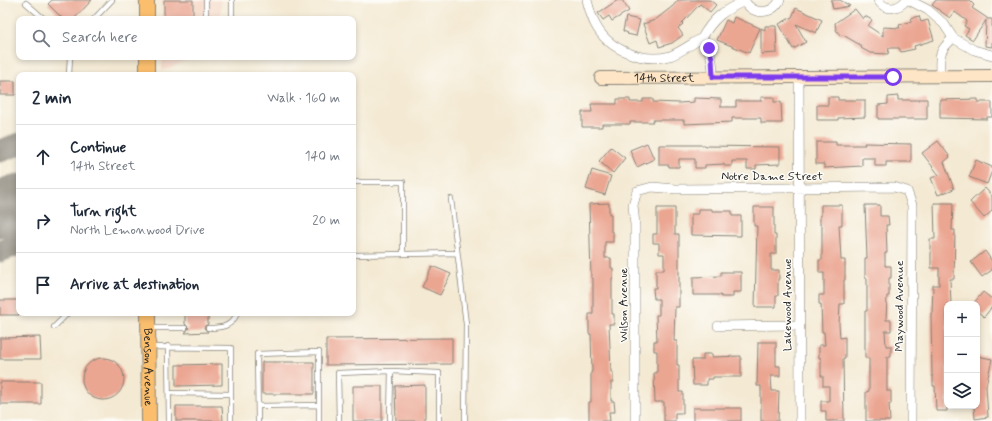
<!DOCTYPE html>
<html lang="en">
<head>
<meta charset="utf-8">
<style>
	:root { --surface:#fff; --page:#f2f2f3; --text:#1f2937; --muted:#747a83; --line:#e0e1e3 }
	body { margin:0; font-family:Mynerve,sans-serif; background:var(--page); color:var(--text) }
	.controls { position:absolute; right:12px; bottom:12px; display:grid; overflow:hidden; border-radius:8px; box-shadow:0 2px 6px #0003 }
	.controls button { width:36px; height:36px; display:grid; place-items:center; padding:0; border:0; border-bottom:1px solid var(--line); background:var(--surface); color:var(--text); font:20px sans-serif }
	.stop { position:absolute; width:12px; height:12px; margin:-9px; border:3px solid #7c3aed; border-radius:50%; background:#fff }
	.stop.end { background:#7c3aed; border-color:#fff; box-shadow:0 1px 4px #0008 }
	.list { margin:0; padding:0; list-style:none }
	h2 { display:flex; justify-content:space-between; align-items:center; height:52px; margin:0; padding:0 16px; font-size:17px }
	h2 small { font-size:13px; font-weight:400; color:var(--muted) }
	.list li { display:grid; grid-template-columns:26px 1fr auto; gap:12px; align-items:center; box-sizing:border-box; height:64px; padding:0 16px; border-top:1px solid var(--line) }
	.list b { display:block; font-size:15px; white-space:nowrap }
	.list p { margin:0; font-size:13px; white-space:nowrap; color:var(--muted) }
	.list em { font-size:13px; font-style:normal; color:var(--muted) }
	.icon { flex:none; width:22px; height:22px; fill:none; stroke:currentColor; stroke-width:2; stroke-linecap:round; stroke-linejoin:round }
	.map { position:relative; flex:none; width:992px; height:421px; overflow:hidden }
	.search { position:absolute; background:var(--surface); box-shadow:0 2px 6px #0003; left:16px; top:16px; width:340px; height:44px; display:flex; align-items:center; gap:10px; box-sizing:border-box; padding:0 14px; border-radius:8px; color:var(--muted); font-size:15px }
	.panel { position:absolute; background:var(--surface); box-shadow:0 2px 6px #0003; left:16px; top:72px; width:340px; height:244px; border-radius:8px }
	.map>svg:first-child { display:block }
	.built { fill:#f4d3c1 }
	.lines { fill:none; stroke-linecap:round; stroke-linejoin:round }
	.taxiway { stroke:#888378; stroke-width:23 }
	.runway { stroke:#888378; stroke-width:57 }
	.building { fill:#eba692 }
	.lane-casing { stroke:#888378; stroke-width:6 }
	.street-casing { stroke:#888378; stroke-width:10 }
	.secondary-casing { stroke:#888378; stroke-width:14 }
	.primary-casing { stroke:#888378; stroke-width:16 }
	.lane { stroke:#fff; stroke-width:4.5 }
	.street { stroke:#fff; stroke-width:9 }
	.secondary { stroke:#fde5c5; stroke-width:12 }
	.primary { stroke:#fabe6d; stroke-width:14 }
	.route { stroke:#7c3aed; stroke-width:5 }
	.labels { text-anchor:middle; stroke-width:3; stroke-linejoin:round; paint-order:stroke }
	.street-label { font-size:12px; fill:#1c1c1c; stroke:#fdfcf7 }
</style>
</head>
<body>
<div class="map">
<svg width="992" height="421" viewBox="0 0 992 421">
	<rect width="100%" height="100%" fill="#fdfcf7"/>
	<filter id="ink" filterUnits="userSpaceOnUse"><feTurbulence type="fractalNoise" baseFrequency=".025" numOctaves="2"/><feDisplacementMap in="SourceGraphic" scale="8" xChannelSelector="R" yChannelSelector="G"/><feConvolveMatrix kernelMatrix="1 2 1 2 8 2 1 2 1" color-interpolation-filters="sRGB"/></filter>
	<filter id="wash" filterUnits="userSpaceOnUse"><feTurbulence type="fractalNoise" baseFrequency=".012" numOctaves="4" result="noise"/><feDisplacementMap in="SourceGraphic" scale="16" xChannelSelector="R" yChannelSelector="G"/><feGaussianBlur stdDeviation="0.9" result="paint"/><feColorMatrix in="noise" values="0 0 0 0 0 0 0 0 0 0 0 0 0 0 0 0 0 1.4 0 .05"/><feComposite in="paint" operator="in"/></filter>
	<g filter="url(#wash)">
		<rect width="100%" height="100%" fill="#f4ead4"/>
		<path class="built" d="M162,0H221V19H162Z
			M162,57H195L162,71Z"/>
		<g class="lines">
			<path class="taxiway" d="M0,151L19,144
				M0,251L19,244"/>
			<path class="runway" d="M0,209L19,202"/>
		</g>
		<g id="blocks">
			<path class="building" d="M52,0H92L74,19H63L48,4Z
				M164,0H193V19H164Z
				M618,0H622L629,11L612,21L609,16L603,20L598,13Z
				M678,0H710L716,5L710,12L700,4L682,23L683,24L678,28L683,35L672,43L659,47L657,40L650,43L643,24L655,20L673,6Z
				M831,0H840L850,6L833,9Z
				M936,0H969L974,5L972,8L987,18V19H992V47L985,46L986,20L973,40L965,35L969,29L964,26L967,21L955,12L950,18L932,5Z
				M796,8L822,20L816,33L796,24L806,42L793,49L779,24L792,17Z
				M855,9L863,19L865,16L872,20L868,26L883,36V27L900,28L899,25L912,21L911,18L919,16L921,22L928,20L934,40L914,46L915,49L901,52L899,48H889L888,54L870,53L861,48L862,46L843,35L841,36L836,30L835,23Z
				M626,17L640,20L636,36L627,34L628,33L623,31Z
				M734,17L760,28L749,53L717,40L726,20L732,23Z
				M765,26H776L777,53L761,54V28L765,30Z
				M0,81H15V95H0Z
				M898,96V100H919V99H927V119H878V105L888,104V97Z
				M761,97H774V102H781L782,123H761V118H732V122L684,124V120H653V122H630V124H602V127H582V112H592L591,104H617V99H630V102H643V99H653V102L679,103L694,102V98L721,99V107H736V101H761Z
				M828,97H838V100H865V117L838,118V120H817V105H828Z
				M978,99V102H992V117H987V119L940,118V100Z
				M938,141L950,157L944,162L954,189L938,195L931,178L939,175L922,153Z
				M816,142H836V145H865L864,143L911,144V162H886V166H875V158H862V166L824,168V164H816Z
				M647,143L654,159L637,167L630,150Z
				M659,145H705V146L780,147V164L756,165V169H747V161H732V166H724V164L705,165V168H695V159H679V167H669V165H659Z
				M611,147L625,158L613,173L599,161Z
				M976,160L992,167V171L987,184L969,177Z
				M592,170L611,176L605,195L586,189Z
				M985,188L992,196V211L984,218L970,202Z
				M609,203V214H611V232H613V242H605V258H611V268H613V278H612V314H614V324H609L611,372H613V382H611V401H614L615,412H609L610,421H589V402H591V372H592L591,334H589V314H593V278H591L589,204Z
				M934,203H953L952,230H955L954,279H950L951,304H947V411H936L935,386H933V376H932L931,313H932L933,285H939V268H931V250H930V239H935Z
				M821,205H842V225H839L840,242L841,260H845V280H844V304H840L839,324L840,338L845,337V358H843L844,421H826V411H821V401H829V386H823V376H821V358H819V345H825L824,332H822L821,304H819V295H824V273H819V260H822V225H820V216H821Z
				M865,205H880V216H888L889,225H886L887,253H885V266H891V278H889V296H887L886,320H891V331H885L886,346H891V357H887V391H891V404H889L890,421H866V392L869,391V358H865V311H867V278H865V258H867Z
				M754,207H774V235H776V254H771V270H779V279H778V296H776V307H755L757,226H754Z
				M657,208H675V234H679V307H675L674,341H677V365H679V392H683V413H675V421H664V402H655L654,373H657V351H654V341H657L656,315H659V299H654L653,288H656V270H664V254H659V243H653V234H657Z
				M698,209H712V211H732V216H741V236L691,235V214H698Z
				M985,251L992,261V270L982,277L971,262Z
				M432,266L451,274L440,295L422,287Z
				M721,272H741V292H733V297H721V295H693V277L721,276Z
				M983,292L992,299V307L984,317L977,311V304H973Z
				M0,300H19V315H0Z
				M185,313H208V324L205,326L204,328L208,332L185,333L189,328L185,324Z
				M40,337L41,359H0V338Z
				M452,338V364L326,365V339Z
				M758,342H776V366H780V376H771L772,391H779L778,421H761V386H757Z
				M703,354H712V357L741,356V377H713V379H707V385H693L692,360H703Z
				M977,356L992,359L986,386L988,417L975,419L974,406H977Z
				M82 379a21 21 0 1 1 42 0a21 21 0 1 1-42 0Z
				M262,362H314V394H262Z
				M222,364V385L176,386V365Z
				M0,382H41V404H0Z
				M425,385V421H396L395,386Z
				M353,386H382V421H353Z
				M176,406H222L223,421H176Z
				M693,408H741V421H693Z"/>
		</g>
	</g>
	<g filter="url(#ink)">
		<use href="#blocks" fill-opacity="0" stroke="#888378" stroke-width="1"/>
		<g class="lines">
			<g class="lane-casing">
				<path id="lane" d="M206,0V19
					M26,3L44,19
					M94,19L112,0
					M232,19V0
					M69,75L70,57
					M353,182H403V254
					M451,199L466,324L465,421
					M353,255L457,253
					M54,327L68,313
					M150,328H185
					M208,328C221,328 232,327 237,313
					M168,346L169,421
					M149,347L231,348V421
					M169,393L231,394
					M258,406L319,405
					M258,421L257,354L319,352V421
					M339,421L338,373L391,371L439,373V421
					M390,421L391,371"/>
			</g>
			<g class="street-casing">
				<path id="street" d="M587,0C589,8 591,16 595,24C608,50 642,63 670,56C679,53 693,43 702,38
					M744,0C753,16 772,15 780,0
					M878,0C885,11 898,10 906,0
					M909,0L928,10L944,24L953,38L974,50L992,55
					M702,38C713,18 724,10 745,1
					M702,38C711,51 713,61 713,77
					M940,76C940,56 937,53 953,38
					M799,77L800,421
					M718,326L799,325
					M635,421V225L633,205L637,191L652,187L676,189L894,187L907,191L912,205L911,421"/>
			</g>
			<g class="secondary-casing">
				<g id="secondary">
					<path id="s1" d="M601,78L992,76"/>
				</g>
			</g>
			<g class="primary-casing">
				<g id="primary">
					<path d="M147,0V19"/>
					<path d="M147,57V75"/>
					<path id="s2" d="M148,313L149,421"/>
				</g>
			</g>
			<use href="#lane" class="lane"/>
			<use href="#street" class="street"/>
			<use href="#secondary" class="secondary"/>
			<use href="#primary" class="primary"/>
		</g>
	</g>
	<g class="lines" filter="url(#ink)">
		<path class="route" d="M709,48L712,58L713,77H893"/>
	</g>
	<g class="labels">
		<g class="street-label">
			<text dy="4" stroke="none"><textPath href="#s1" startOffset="63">14th Street</textPath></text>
			<text x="772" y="180">Notre Dame Street</text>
			<text transform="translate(623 305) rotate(-90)" y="4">Wilson Avenue</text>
			<text transform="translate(787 305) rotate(-90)" y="4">Lakewood Avenue</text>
			<text transform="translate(899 306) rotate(-90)" y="4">Maywood Avenue</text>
			<text dy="4" stroke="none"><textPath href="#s2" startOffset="54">Benson Avenue</textPath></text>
		</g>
	</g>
</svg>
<div class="controls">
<button>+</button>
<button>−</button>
<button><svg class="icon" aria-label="layers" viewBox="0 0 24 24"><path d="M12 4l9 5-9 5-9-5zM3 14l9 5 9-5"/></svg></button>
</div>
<div class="stop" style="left:893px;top:77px"></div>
<div class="stop end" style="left:709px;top:48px"></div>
<div class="search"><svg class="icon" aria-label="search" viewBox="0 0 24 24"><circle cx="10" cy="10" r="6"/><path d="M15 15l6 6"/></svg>Search here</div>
<section class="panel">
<h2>2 min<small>Walk · 160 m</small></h2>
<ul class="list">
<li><svg class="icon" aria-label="ahead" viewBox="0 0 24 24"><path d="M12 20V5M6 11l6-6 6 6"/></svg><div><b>Continue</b><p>14th Street</p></div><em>140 m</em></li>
<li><svg class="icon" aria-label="right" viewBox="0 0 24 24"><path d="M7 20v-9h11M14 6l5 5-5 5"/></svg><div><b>Turn right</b><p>North Lemonwood Drive</p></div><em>20 m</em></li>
<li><svg class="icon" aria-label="arrive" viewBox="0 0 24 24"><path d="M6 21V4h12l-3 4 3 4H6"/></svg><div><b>Arrive at destination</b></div></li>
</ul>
</section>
</div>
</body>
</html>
